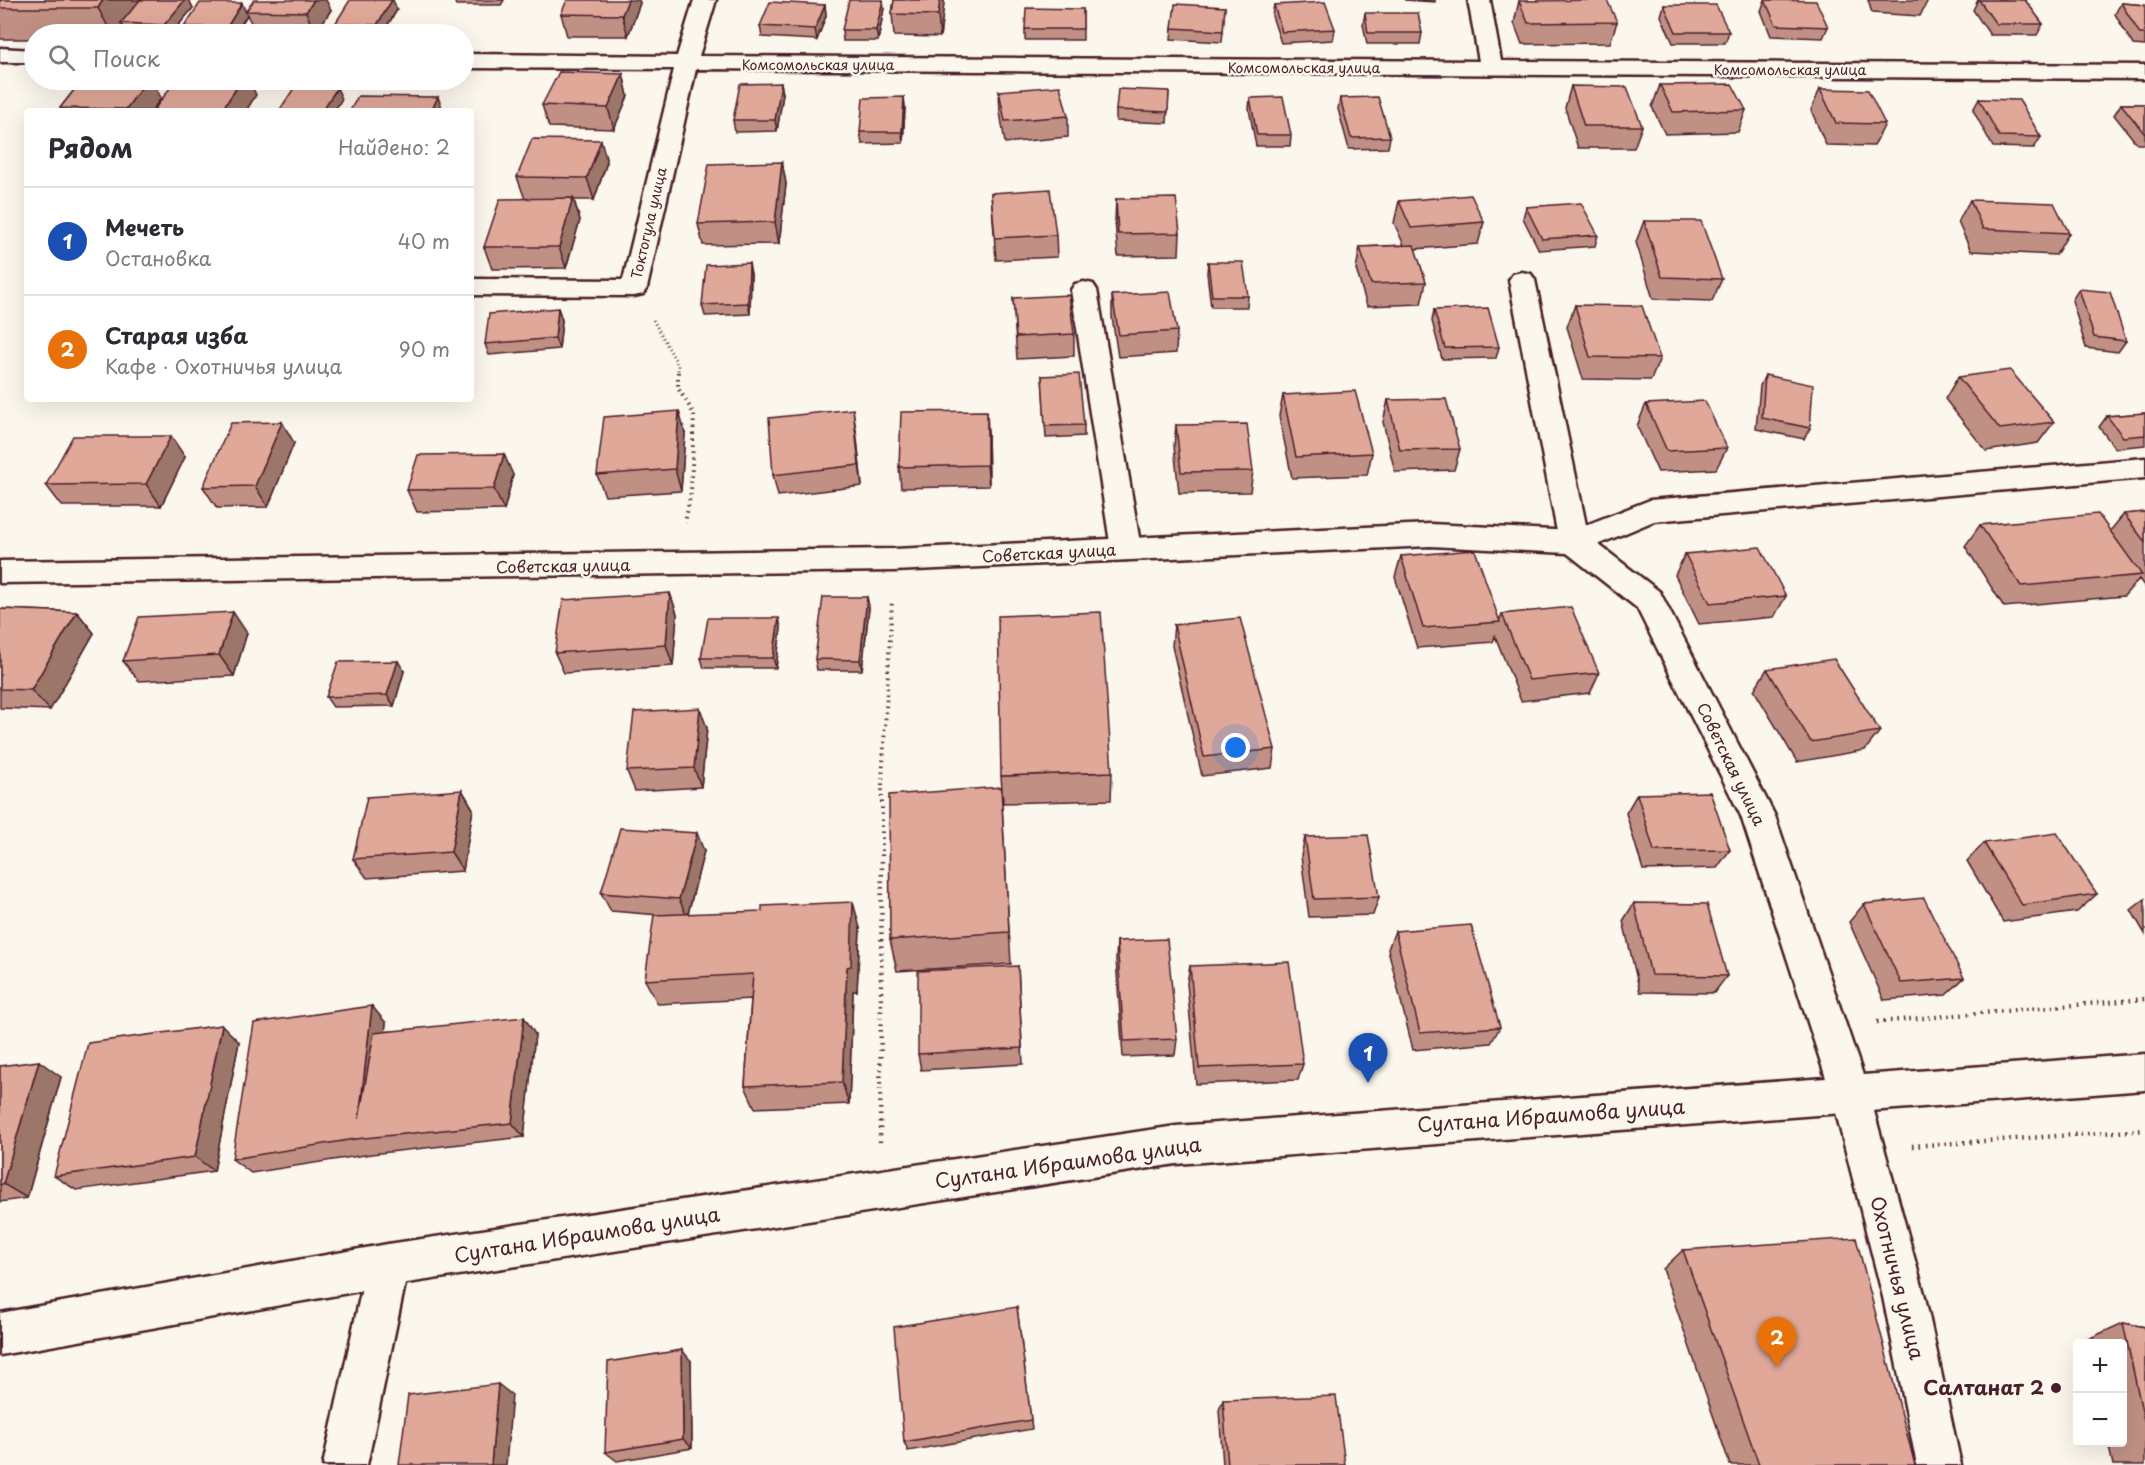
<!DOCTYPE html>
<html lang="ru">
<head>
<meta charset="utf-8">
<style>
	:root { --surface:#fff; --page:#f7f7f7; --text:#2b2b33; --muted:#7c7c81; --line:#e1e1e2; --accent:#1a73e8 }
	body { margin:0; font-family:"Playpen Sans",sans-serif; background:var(--page); color:var(--text) }
	.controls { position:absolute; right:18px; bottom:18px; display:grid; overflow:hidden; border-radius:6px; box-shadow:0 6px 24px #0002 }
	.controls button { width:54px; height:54px; display:grid; place-items:center; padding:0; border:0; border-bottom:2px solid var(--line); background:var(--surface); color:var(--text); font:30px sans-serif }
	.you { position:absolute; left:1236px; top:748px; width:21px; height:21px; margin:-15px; border:4px solid #fff; border-radius:50%; background:#1a73e8; box-shadow:0 0 0 9px #1a73e833 }
	.badge { display:grid; place-items:center; width:39px; height:39px; border-radius:50%; background:var(--accent); color:#fff; font-size:20px; font-weight:700 }
	.pin { position:absolute; translate:-50% -50px; filter:drop-shadow(0 2px 3px #0008) }
	.pin::after { content:''; position:absolute; top:32px; width:21px; height:18px; background:inherit; clip-path:polygon(0 0,100% 0,50% 100%) }
	.list { margin:0; padding:0; list-style:none }
	h2 { display:flex; justify-content:space-between; align-items:center; height:78px; margin:0; padding:0 24px; font-size:26px }
	h2 small { font-size:20px; font-weight:400; color:var(--muted) }
	.list li { display:grid; grid-template-columns:39px 1fr auto; gap:18px; align-items:center; box-sizing:border-box; height:108px; padding:0 24px; border-top:2px solid var(--line) }
	.list b { display:block; font-size:22px; white-space:nowrap }
	.list p { margin:0; font-size:20px; white-space:nowrap; color:var(--muted) }
	.list em { font-size:20px; font-style:normal; color:var(--muted) }
	.icon { flex:none; width:33px; height:33px; fill:none; stroke:currentColor; stroke-width:2; stroke-linecap:round; stroke-linejoin:round }
	.map { position:relative; flex:none; width:2145px; height:1465px; overflow:hidden }
	.search { position:absolute; background:var(--surface); box-shadow:0 6px 24px #0002; left:24px; top:24px; width:450px; height:66px; display:flex; align-items:center; gap:15px; box-sizing:border-box; padding:0 21px; border-radius:33px; color:var(--muted); font-size:22px }
	.panel { position:absolute; background:var(--surface); box-shadow:0 6px 24px #0002; left:24px; top:108px; width:450px; height:294px; border-radius:6px }
	.map>svg:first-child { display:block }
	.lines { fill:none; stroke-linecap:round; stroke-linejoin:round }
	.minor-casing { stroke:#4a1f2b; stroke-width:5 }
	.major-casing { stroke:#4a1f2b; stroke-width:5 }
	.path-far2 { stroke:#4a1f2b; stroke-width:3; stroke-dasharray:1 3; stroke-linecap:butt }
	.path-far1 { stroke:#4a1f2b; stroke-width:4; stroke-dasharray:1.5 4.5; stroke-linecap:butt }
	.path { stroke:#4a1f2b; stroke-width:4.5; stroke-dasharray:1.5 5; stroke-linecap:butt }
	.minor { fill:#fbf7ec; fill-rule:evenodd }
	.major { fill:#fbf7ec; fill-rule:evenodd }
	.wall { fill:#c19084; stroke:#4a1f2b; stroke-width:1.5 }
	.shaded-wall { fill:#9d766b; stroke:#4a1f2b; stroke-width:1.5 }
	.building { fill:#e0a899; stroke:#4a1f2b; stroke-width:1.5 }
	.poi-dot { fill:#4a1f2b; stroke:#fbf7ec; stroke-width:2 }
	.labels { text-anchor:middle; stroke-width:5; stroke-linejoin:round; paint-order:stroke }
	.far-street-label { font-size:14px; fill:#4a1f2b; stroke:#fbf7ec }
	.street-label { font-size:16px; fill:#4a1f2b; stroke:#fbf7ec }
	.near-street-label { font-size:20px; fill:#4a1f2b; stroke:#fbf7ec }
	.near-poi-label { font-size:20px; font-weight:bold; fill:#4a1f2b; stroke:#fbf7ec; text-anchor:end }
</style>
</head>
<body>
<div class="map">
<svg width="2145" height="1465" viewBox="0 0 2145 1465">
	<rect width="100%" height="100%" fill="#fbf7ec"/>
	<filter id="ink" filterUnits="userSpaceOnUse"><feTurbulence type="fractalNoise" baseFrequency=".0167" numOctaves="2"/><feDisplacementMap in="SourceGraphic" scale="12" xChannelSelector="R" yChannelSelector="G"/><feConvolveMatrix kernelMatrix="1 2 1 2 8 2 1 2 1" color-interpolation-filters="sRGB"/></filter>
	<g filter="url(#ink)">
		<g class="lines">
			<g class="minor-casing">
				<path id="minor" d="M694,0H716L699,56L1479,61L1468,0H1490L1501,61L2145,65V79L696,69L647,288L643,294L634,296L471,295V279L623,280L674,69L464,68V54L677,56Z
					M0,48L34,50V62H0Z
					M1522,272L1531,274L1535,280L1586,525L1650,500L2145,458V478L1654,521L1585,550L1574,553L1563,550L1559,542L1509,280L1513,274Z
					M1084,282L1093,284L1097,290L1141,549L1137,557L1126,560L1115,557L1111,549L1071,290L1075,284Z
					M1850,1075L1864,1080L1869,1093L1925,1297L1961,1465H1917L1883,1297L1831,1093L1836,1080Z
					M388,1244L403,1250L409,1265L367,1465H323L367,1265L373,1250Z"/>
			</g>
			<g class="major-casing">
				<path id="major" d="M1430,524L1574,531L1585,534L1660,592L1664,600L1775,816L1863,1075L2145,1054V1090L1176,1164L388,1286L0,1355V1313L388,1244L1176,1126L1826,1078L1741,816L1637,608L1567,553L1430,546L894,571L0,583V561L894,549Z"/>
			</g>
			<path class="path-far2" d="M653,320L678,365V373"/>
			<path class="path-far1" d="M678,372V388L694,414L691,492L685,523
				M882,851V781L892,601"/>
			<path class="path" d="M1877,1022L2145,999
				M880,1142L882,850
				M1912,1146L2145,1130"/>
			<use href="#minor" class="minor"/>
			<use href="#major" class="major"/>
		</g>
		<path class="wall" d="M0,0H189L193,8L171,34H127L123,26L117,34H34V39H0Z
			M454,0H504L501,5H456Z
			M894,0H944L940,37L894,36L892,14Z
			M1404,0H1435V2Z
			M1765,0L1828,27L1823,38L1771,36L1761,11Z
			M1868,0H1928L1920,16L1872,13Z
			M1978,0H2025L2043,24L2037,35H1990L1973,10Z
			M1519,1L1617,22L1610,43L1522,44L1514,23Z
			M640,3L628,36H567L561,14Z
			M2121,3L2145,5V46L2133,45L2115,14Z
			M825,5L826,16L817,40L762,37L760,26Z
			M1274,5L1335,29L1333,40L1281,43L1272,16Z
			M1664,5L1729,32L1725,43H1673L1661,16Z
			M1225,7L1222,42L1171,39L1172,28Z
			M884,8L878,41H843L842,30Z
			M1083,9V40H1025V29Z
			M331,10L315,34L256,32L247,15L235,34H188L184,27L246,11Z
			M397,10L382,34H340L335,24Z
			M1365,13L1422,33L1420,44H1367L1363,24Z
			M623,74L628,96L614,129L549,127L542,105Z
			M82,80H151L161,98L152,111H62L60,108Z
			M781,83L783,94L777,131L735,132L733,120Z
			M1660,85L1746,110L1738,132L1665,134L1652,107Z
			M1571,86L1642,126L1634,148H1578L1565,108Z
			M1820,89L1885,124L1874,146L1826,145L1811,110Z
			M999,91L1068,116V137L1005,143L1000,112Z
			M1169,91L1167,123L1116,121V110Z
			M904,97L905,108L903,143L862,144L860,132Z
			M1250,98L1291,135L1290,146H1256L1249,109Z
			M1340,98L1390,137L1388,148L1349,149L1338,109Z
			M1979,99L2041,137L2034,148L1993,147L1973,110Z
			M2121,104H2145V144H2137L2114,115Z
			M607,162L594,200H574L580,220L566,268L492,269L484,247L525,199L517,177Z
			M782,162L786,184L779,244L703,245L698,224Z
			M991,193L1056,235L1057,257L996,260Z
			M1116,199L1180,233L1179,255L1118,256L1115,221Z
			M1970,200L2069,233L2056,255L1971,251L1958,222Z
			M1399,201L1484,222L1478,244L1415,249L1426,282L1421,304L1367,306L1356,269L1360,247L1404,245L1394,223Z
			M1526,207L1598,235L1595,246L1539,250L1523,218Z
			M1644,221L1722,279L1712,301L1653,299L1636,242Z
			M1208,262L1248,296L1247,307H1211L1207,273Z
			M751,274L750,314L705,316L702,305Z
			M2079,289L2126,341L2118,352L2086,348L2072,300Z
			M1112,295L1177,331L1176,353L1118,357L1112,317Z
			M1013,298L1074,334V356L1017,359Z
			M1575,305L1660,358L1651,380L1583,379L1567,327Z
			M558,308L562,320L559,349L489,355L485,344Z
			M1434,310L1499,347L1496,358L1442,359L1432,321Z
			M1765,375L1810,428L1804,439L1756,429L1760,386Z
			M1042,376L1084,425V436L1046,438Z
			M1958,377L2054,422L2038,443L1986,451L1945,399Z
			M1283,395L1372,453L1367,475L1292,478L1279,416Z
			M1388,400L1460,449L1454,470L1395,472L1383,422Z
			M1646,404L1727,448L1716,469L1658,472L1637,426Z
			M2145,413V445L2115,448L2099,427L2107,416Z
			M282,422L294,443L268,507L217,508L203,487Z
			M1176,425L1253,471L1250,492L1179,493L1174,446Z
			M856,430L862,486L778,496L773,475Z
			M988,432L989,486L901,488L899,467Z
			M685,433L681,491L605,496L597,475Z
			M185,457L161,506H62L46,485Z
			M513,475L504,510L417,512L407,490Z
			M2145,512V587L2139,579L2124,596L2004,607L1965,546L1980,525L2110,531L2124,514Z
			M1685,554L1786,596L1774,617L1699,624L1675,575Z
			M1401,556L1500,619L1502,614L1599,673L1590,693L1521,701L1495,636L1493,642L1417,648L1395,577Z
			M670,593L677,614L673,666L564,673L555,653Z
			M867,597L869,608L862,670H817L815,659Z
			M0,609L77,612L94,633L50,710L0,708Z
			M1174,625L1275,749L1272,768L1202,776L1172,646Z
			M781,628L776,668H704L701,658Z
			M247,633L234,676L139,681L123,661Z
			M1767,669L1880,731L1865,750L1797,762L1754,690Z
			M404,671L394,706L333,707L326,697Z
			M707,728L701,787L635,791L627,771Z
			M1112,772L1111,800L1003,803L1001,776Z
			M1001,787L1011,964L897,971L890,940Z
			M462,790L473,809L463,871L367,878L353,859Z
			M1637,794L1730,850L1717,868L1643,870L1626,813Z
			M1305,837L1379,897L1373,915L1309,917L1301,856Z
			M1984,843L2097,894L2077,912L2003,922L1967,861Z
			M704,851L688,914L860,928L857,991H853L849,1104L755,1108L745,1086L751,999L658,1004L645,980L659,915L611,911L601,893Z
			M2145,899V934L2131,910Z
			M1634,903L1727,976L1714,993L1640,992L1623,921Z
			M1864,904L1964,978L1946,995L1884,1000L1849,922Z
			M1395,931L1500,1027L1491,1043L1413,1050L1388,949Z
			M1117,941L1177,1039L1175,1055L1123,1057L1116,959Z
			M1018,966L1023,1064L921,1070L918,1054Z
			M1190,966L1303,1064L1298,1080L1196,1084L1187,983Z
			M386,1023L385,1031L535,1034L524,1137L371,1154L251,1173L232,1159Z
			M239,1042L214,1171L76,1190L54,1176Z
			M0,1066L61,1077L27,1198L0,1202Z
			M1683,1250L1915,1465H1730L1663,1269Z
			M1017,1307L1032,1429L908,1451L904,1442Z
			M2123,1323L2145,1327V1465H2113L2108,1443H2122V1344H2089L2088,1339Z
			M691,1361L692,1448L617,1461L605,1452Z
			M1223,1400L1345,1465H1223L1219,1410Z"/>
		<path class="shaded-wall" d="M103,0H141L121,23L123,26L117,34H112L98,8Z
			M185,0H189L193,8L171,34H169L164,25Z
			M314,0H326L331,10L315,34L306,12Z
			M392,0H393L397,10L382,34H381L377,25Z
			M628,0H639L640,3L628,36L622,15Z
			M883,0L884,8L878,41L876,30Z
			M940,0H944V4L940,37L938,15Z
			M242,3L247,15L235,34H231L227,27Z
			M825,5L826,16L817,40L815,29Z
			M623,74L628,96L614,129L608,108Z
			M147,80H151L161,98L152,111H127L126,109Z
			M242,80H249L256,95L246,111H221Z
			M781,83L783,94L777,131L775,120Z
			M337,88L342,99L334,111H322Z
			M438,97L443,111H431Z
			M904,97L905,108L903,143L902,132Z
			M601,140L607,162L594,200L587,178Z
			M782,162L786,184L779,244L775,222Z
			M573,198L580,220L566,268L559,247Z
			M749,263L751,274L750,314L748,303Z
			M558,308L562,320L559,349L555,338Z
			M853,409L856,430L862,486L859,465Z
			M679,411L685,433L681,491L675,469Z
			M987,411L988,432L989,486L987,465Z
			M282,422L294,443L268,507L255,486Z
			M171,436L185,457L161,506L146,484Z
			M504,454L513,475L504,510L494,489Z
			M670,593L677,614L673,666L666,645Z
			M867,597L869,608L862,670L860,660Z
			M77,612L94,633L50,710L31,690Z
			M233,612L247,633L234,676L219,655Z
			M779,618L781,628L776,668L773,658Z
			M398,661L404,671L394,706L387,695Z
			M700,708L707,728L701,787L694,768Z
			M462,790L473,809L463,871L451,852Z
			M697,833L704,851L687,917L679,899Z
			M853,902L860,928L857,991H853L849,1104L842,1082L847,967Z
			M372,1006L386,1023L374,1134L359,1119Z
			M524,1017L535,1034L524,1137L512,1123Z
			M222,1025L239,1042L214,1171L195,1157Z
			M39,1061L61,1077L27,1198L3,1184Z
			M682,1350L691,1361L692,1448L683,1439Z
			M498,1384L512,1395L506,1465H491Z"/>
		<path class="building" d="M0,0H103L98,8H0Z
			M140,0H185L164,25L121,23Z
			M254,0H314L306,12L246,11Z
			M350,0H392L377,25L335,24Z
			M567,0H628L622,15L561,14Z
			M849,0H883L876,30H842Z
			M894,0H940L938,15L892,14Z
			M1607,0L1617,22L1528,23L1519,1Z
			M1765,0L1816,1L1828,27L1776,25Z
			M1979,0H2025L2043,24H1996Z
			M770,2L825,5L815,29L760,26Z
			M1325,2L1335,29L1282,32L1274,5Z
			M200,3H242L227,27H184Z
			M2121,3L2145,5V34H2140Z
			M1175,4L1225,7L1223,31L1172,28Z
			M1664,5H1716L1729,32H1676Z
			M1026,8L1083,9V29H1025Z
			M1365,13H1418L1422,33H1368Z
			M559,72L623,74L608,108L542,105Z
			M82,80H147L126,109L60,108Z
			M176,80H242L221,111H153Z
			M781,83L775,120H733L740,84Z
			M1732,84L1746,110L1673,112L1660,85Z
			M296,85L337,88L322,111H279Z
			M1060,86L1068,116L1005,121L999,91Z
			M1571,86L1627,87L1642,126H1584Z
			M1118,89L1169,91L1168,112L1116,110Z
			M1820,89L1868,90L1885,124L1836,123Z
			M358,96L438,97L431,111H350Z
			M904,97L902,132H860L863,98Z
			M1283,97L1291,135H1257L1250,98Z
			M1378,97L1390,137L1351,138L1340,98Z
			M1979,99L2019,100L2041,137L1999,136Z
			M2121,104H2145V133H2144Z
			M532,139L601,140L587,178L517,177Z
			M782,162L775,222L698,224L709,164Z
			M1050,189L1056,235L995,238L991,193Z
			M1471,195L1484,222L1411,228L1399,201Z
			M573,198L559,247H484L500,199Z
			M1176,198L1180,233L1118,234L1116,199Z
			M1970,200L2054,203L2069,233L1983,229Z
			M1581,203L1598,235L1542,239L1526,207Z
			M1644,221H1701L1722,279L1662,277Z
			M1414,245L1426,282L1371,284L1360,247Z
			M1208,262H1243L1248,296H1212Z
			M749,263L748,303L702,305L706,265Z
			M2079,289L2110,292L2126,341L2094,337Z
			M1170,292L1177,331L1119,335L1112,295Z
			M1069,295L1074,334L1016,337L1013,298Z
			M1575,305L1642,306L1660,358L1590,357Z
			M558,308L555,338L485,344L489,314Z
			M1488,308L1499,347L1445,348L1434,310Z
			M2010,370L2054,422L2000,429L1958,377Z
			M1079,374L1084,425L1045,426L1042,376Z
			M1765,375L1813,385L1810,428L1762,418Z
			M1355,391L1372,453L1296,457L1283,395Z
			M1446,399L1460,449L1400,450L1388,400Z
			M1705,401L1727,448L1667,451L1646,404Z
			M853,409L859,465L773,475L769,418Z
			M679,411L675,469L597,475L604,417Z
			M987,411V465L899,467L901,412Z
			M2145,413V435L2123,437L2107,416Z
			M282,422L255,486L203,487L231,423Z
			M1247,424L1253,471L1181,472L1176,425Z
			M73,436H171L146,484L46,485Z
			M504,454L494,489L407,490L418,455Z
			M2145,512V542L2124,514Z
			M2098,514L2142,575L2021,586L1980,525Z
			M1760,547L1786,596L1710,603L1685,554Z
			M1475,550L1500,622L1423,628L1401,556Z
			M670,593L666,645L555,653L563,600Z
			M823,597H867L860,660L815,659Z
			M1571,607L1599,673L1529,680L1502,614Z
			M0,609L77,612L31,690L0,689Z
			M233,612L219,655L123,661L139,617Z
			M1101,612L1112,772L1001,776L998,616Z
			M708,618H779L773,658H701Z
			M1240,618L1275,749L1204,757L1174,625Z
			M1834,659L1880,731L1811,742L1767,669Z
			M398,661L387,695L326,697L338,662Z
			M700,708L694,768L627,771L634,712Z
			M1001,787L1009,932L890,940L889,795Z
			M462,790L451,852L353,859L367,797Z
			M1710,792L1730,850L1654,851L1637,794Z
			M620,828L697,833L679,899L601,893Z
			M2057,833L2097,894L2022,905L1984,843Z
			M1368,835L1379,897L1314,899L1305,837Z
			M1924,898L1964,978L1901,983L1864,904Z
			M853,902L851,966L847,967L842,1082L745,1086L753,974L645,980L654,915L762,911V906Z
			M1634,903L1707,904L1727,976L1651,975Z
			M1471,925L1500,1027L1420,1033L1395,931Z
			M1167,939L1177,1039L1124,1041L1117,941Z
			M1289,962L1303,1064L1199,1068L1190,966Z
			M1018,966L1022,1048L918,1054V971Z
			M372,1006L359,1119L374,1033L524,1017L512,1123L355,1139L232,1159L254,1023Z
			M222,1025L195,1157L54,1176L88,1043Z
			M39,1061L3,1184L0,1185V1066Z
			M1856,1238L1915,1465H1759L1683,1250Z
			M1017,1307L1031,1420L904,1442L894,1327Z
			M2123,1323L2145,1327V1425Z
			M682,1350L683,1439L605,1452L608,1362Z
			M498,1384L491,1465H399L408,1395Z
			M1336,1396L1345,1465H1228L1223,1400Z"/>
	</g>
	<circle class="poi-dot" cx="2056" cy="1388" r="6"/>
	<g class="labels">
		<g class="far-street-label">
			<text x="818" y="70">Комсомольская улица</text>
			<text x="1304" y="73">Комсомольская улица</text>
			<text x="1790" y="75">Комсомольская улица</text>
			<text transform="translate(649 223) rotate(-77)" y="5">Токтогула улица</text>
		</g>
		<g class="street-label">
			<text transform="translate(1049 553) rotate(-3)" y="6">Советская улица</text>
			<text transform="translate(563 566) rotate(-1)" y="6">Советская улица</text>
			<text transform="translate(1731 764) rotate(64)" y="6">Советская улица</text>
		</g>
		<g class="near-street-label">
			<text transform="translate(1551 1116) rotate(-4)" y="7">Султана Ибраимова улица</text>
			<text transform="translate(1068 1163) rotate(-8)" y="7">Султана Ибраимова улица</text>
			<text transform="translate(587 1235) rotate(-9)" y="7">Султана Ибраимова улица</text>
			<text transform="translate(1897 1278) rotate(76)" y="7">Охотничья улица</text>
		</g>
		<g class="near-poi-label">
			<text x="2044" y="1395">Салтанат 2</text>
		</g>
	</g>
</svg>
<div class="controls">
<button>+</button>
<button>−</button>
</div>
<div class="you"></div>
<div class="pin badge" style="left:1368px;top:1083px;background:#1a4fb4">1</div>
<div class="pin badge" style="left:1777px;top:1367px;background:#e8710a">2</div>
<div class="search"><svg class="icon" aria-label="search" viewBox="0 0 24 24"><circle cx="10" cy="10" r="6"/><path d="M15 15l6 6"/></svg>Поиск</div>
<section class="panel">
<h2>Рядом<small>Найдено: 2</small></h2>
<ul class="list">
<li><span class="badge" style="background:#1a4fb4">1</span><div><b>Мечеть</b><p>Остановка</p></div><em>40 m</em></li>
<li><span class="badge" style="background:#e8710a">2</span><div><b>Старая изба</b><p>Кафе · Охотничья улица</p></div><em>90 m</em></li>
</ul>
</section>
</div>
</body>
</html>
